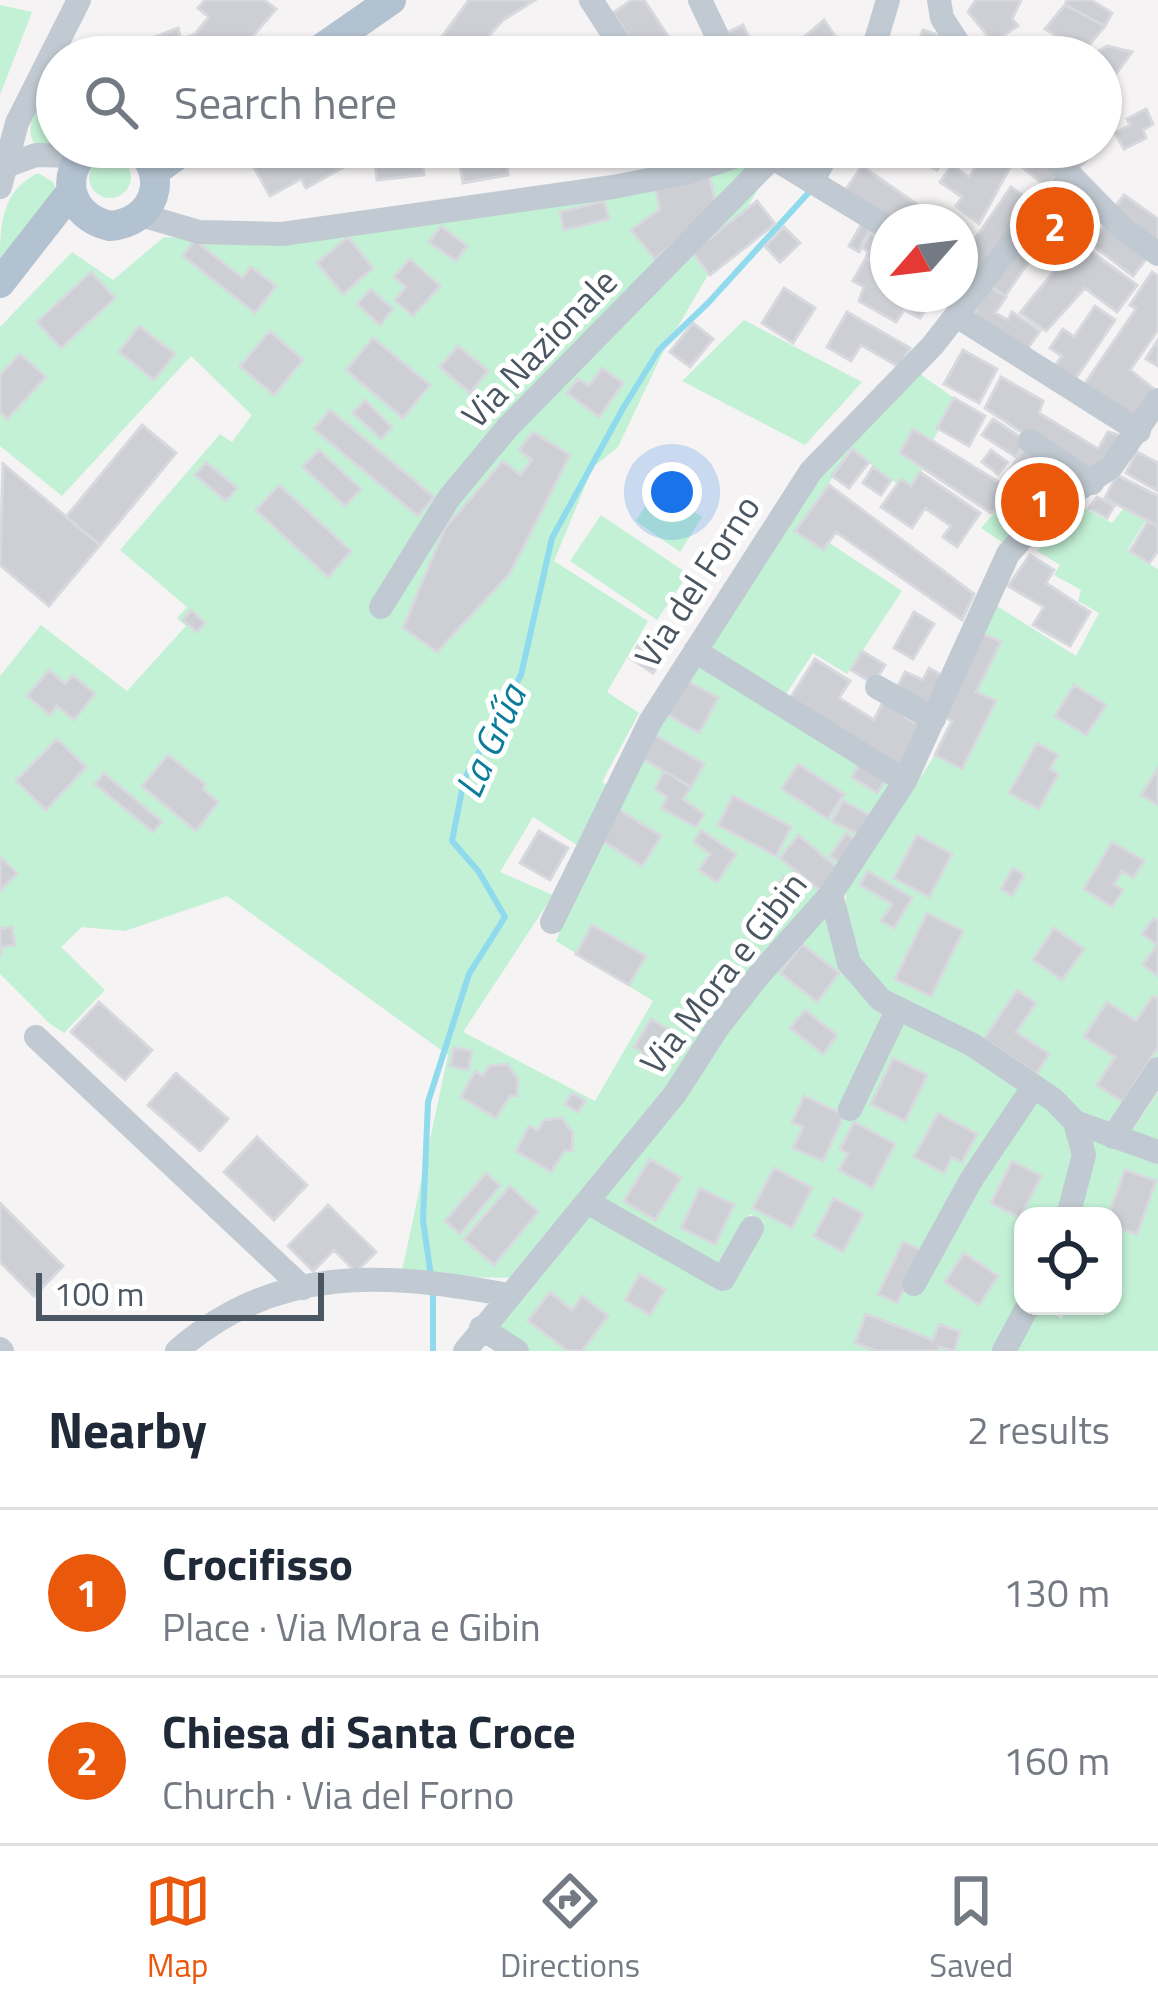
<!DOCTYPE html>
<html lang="en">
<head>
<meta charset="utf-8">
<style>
	:root { --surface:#fff; --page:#f6f6f7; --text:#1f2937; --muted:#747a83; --line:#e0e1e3; --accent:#ea580c }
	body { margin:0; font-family:"Titillium Web",sans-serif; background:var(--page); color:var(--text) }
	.controls { position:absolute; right:36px; bottom:36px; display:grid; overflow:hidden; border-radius:24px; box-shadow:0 3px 9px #0004 }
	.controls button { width:108px; height:108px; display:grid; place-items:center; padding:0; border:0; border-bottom:3px solid var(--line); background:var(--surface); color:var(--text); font:60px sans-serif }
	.compass { position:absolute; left:870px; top:204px; width:108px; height:108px; border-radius:50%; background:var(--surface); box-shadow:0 3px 9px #0004; rotate:242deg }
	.scale { position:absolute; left:36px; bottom:30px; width:288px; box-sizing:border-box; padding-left:12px; border:6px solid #4a5661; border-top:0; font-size:33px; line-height:42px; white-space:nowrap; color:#4a5661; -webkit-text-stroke:9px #fff; paint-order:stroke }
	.you { position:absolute; left:672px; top:492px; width:42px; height:42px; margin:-30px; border:9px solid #fff; border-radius:50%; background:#1a73e8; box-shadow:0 0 0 18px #1a73e833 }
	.badge { display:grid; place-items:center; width:78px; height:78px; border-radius:50%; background:var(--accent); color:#fff; font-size:39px; font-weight:700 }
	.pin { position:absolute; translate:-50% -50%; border:6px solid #fff; box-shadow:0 3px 12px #0006 }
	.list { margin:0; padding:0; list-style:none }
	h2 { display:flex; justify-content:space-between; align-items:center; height:156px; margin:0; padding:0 48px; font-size:51px }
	h2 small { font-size:39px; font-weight:400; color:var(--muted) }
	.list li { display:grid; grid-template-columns:78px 1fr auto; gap:36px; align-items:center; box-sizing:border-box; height:168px; padding:0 48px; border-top:3px solid var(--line) }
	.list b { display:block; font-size:45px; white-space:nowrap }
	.list p { margin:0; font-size:39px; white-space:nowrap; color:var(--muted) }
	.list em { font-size:39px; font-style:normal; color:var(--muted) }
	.icon { flex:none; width:66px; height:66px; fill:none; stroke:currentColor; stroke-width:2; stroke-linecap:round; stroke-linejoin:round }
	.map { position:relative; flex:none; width:1158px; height:1351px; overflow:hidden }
	.search { position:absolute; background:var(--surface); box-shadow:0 3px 9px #0004; left:36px; right:36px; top:36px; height:132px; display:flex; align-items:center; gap:30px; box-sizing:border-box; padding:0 42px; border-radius:66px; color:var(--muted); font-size:45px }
	.sheet { height:492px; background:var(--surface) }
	nav { display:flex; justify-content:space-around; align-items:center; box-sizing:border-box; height:168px; border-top:3px solid var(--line); background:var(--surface); font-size:33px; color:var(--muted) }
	nav a { display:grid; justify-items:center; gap:6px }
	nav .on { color:var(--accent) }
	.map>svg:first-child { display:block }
	.green { fill:#c3f1d5 }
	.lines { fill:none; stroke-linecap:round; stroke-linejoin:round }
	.stream { stroke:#90daee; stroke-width:6 }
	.building { fill:#cdcfd5; stroke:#d7d9de; stroke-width:3 }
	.minor { stroke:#c1cad2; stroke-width:24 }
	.major { stroke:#b3c2d1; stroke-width:30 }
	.labels { text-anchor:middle; stroke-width:10; stroke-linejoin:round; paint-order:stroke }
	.street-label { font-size:36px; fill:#4a5661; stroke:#fff }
	.water-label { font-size:39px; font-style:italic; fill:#0c7c9b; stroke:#fff }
</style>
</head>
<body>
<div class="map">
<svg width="1158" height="1351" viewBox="0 0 1158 1351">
	<rect width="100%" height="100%" fill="#f5f3f3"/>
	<path class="green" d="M0,5L32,12L0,95Z
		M45,93H52L57,101V144H35C23,128 37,109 45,93Z
		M89 177a21 21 0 1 1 42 0a21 21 0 1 1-42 0Z
		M766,160L450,499L774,162L663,352L618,447L593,467L554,561L648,621L607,692L639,713L602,782L610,786L577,845L533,817L500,872L553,895L463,1032L595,1101L653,1001L556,941L597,837L696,656L908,789L530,1278L401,1276L448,1055L227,896L125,931L82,927L61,947L105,990L64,1033L49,1023L0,974V676L41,625L127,691L186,626L177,618L187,607L120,550L220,434L232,442L252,415L191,356L62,496L0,446V327L72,252L113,280L164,237L234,242Z
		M38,173L53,182L56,189L0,265C0,227 0,192 38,173Z
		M744,320L862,382L805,445L682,381Z
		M917,372L954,398L933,441L913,429L900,452L923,468L911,486L901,479L897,484L852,450L795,531L823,549L828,542L902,591L847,674L813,653L784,697L701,649L815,475Z
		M1088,480L1096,488L1018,553L981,528L997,510L1021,524L1020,521Z
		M656,488L702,517L680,552L636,521Z
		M1085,508L1112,523L1124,508L1146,520L1127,551L1158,569V1068L1118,1137L859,978L845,930L846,892L935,755L963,768L995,702L976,692L1000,643L980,632L997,606L1076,656L1099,613L1078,601L1081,590L1054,575L1060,565L1037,551Z
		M601,515L688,574L657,620L570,561Z
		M839,896L840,930L899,1013L1037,1090L1080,1141L1063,1216H1023V1304L999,1351H523L492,1333L590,1208L728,1287L764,1222L750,1214L717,1268L600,1201L731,1023Z
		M1158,1092V1151L1126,1139Z
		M1080,1123L1158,1156V1351H1010L1032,1306H1040L1062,1319L1067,1306L1102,1314L1105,1306H1113V1282L1119,1263L1113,1260V1216H1073Z"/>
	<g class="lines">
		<path class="stream" d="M431,1276L423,1220L428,1102L469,974L505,917L479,872L452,841L464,780L521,675L552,538L622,410L659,350L708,303L811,190
			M433,1289V1351"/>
	</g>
	<path class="building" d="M205,0H264L276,9L235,57H144L139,43L178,28L181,40L195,34L209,17L198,8Z
		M469,0H535L503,20L484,41L503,53L500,57H427Z
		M632,0H644L682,57H642L613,13Z
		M976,0H1021L1012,19L1018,26L993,42L968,12Z
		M1067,0H1091L1112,13L1105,26L1065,5Z
		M1065,5L1105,26L1079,57H1049L1063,40L1045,29Z
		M824,20L841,45L838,49L843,57H802L796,50L805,42L802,39Z
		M743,25L758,57H735L724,34Z
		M923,30L940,36L936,46L949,51L947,57H913Z
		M560,40L581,51L577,57H547Z
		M1107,46L1132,52L1105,89L1101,86V57H1088Z
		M1146,109L1153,124L1143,130L1146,138L1124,149L1115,133L1130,125L1127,119Z
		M252,147H347L355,161L306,188L301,179L270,196L245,151Z
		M373,147H421L424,175L377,180Z
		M457,147H505L508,175L463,183Z
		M568,147H613L614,149L570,158Z
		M891,147H948L937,170Z
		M979,147H1035L1060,172L1046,187L1014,160L979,224L956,206L962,197L940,182L952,165L969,177L986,152Z
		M1054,147H1090L1095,152L1076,170Z
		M862,166L942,222H888L844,192Z
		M709,174L716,205L655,259L631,230L660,209L655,186Z
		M1011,187L1031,201L974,283L960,273V234L972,243Z
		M1067,188L1092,215L1045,258H1036L1023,241Z
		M1124,195L1158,219V249L1112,211Z
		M604,201L609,219L564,230L560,212Z
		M757,201L775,224L710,275L692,252Z
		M1108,221L1150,254L1133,276L1091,244Z
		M862,223L872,229L859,252L849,246Z
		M441,226L467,246L456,261L429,242Z
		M784,227L800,243L780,262L765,246Z
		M869,232L888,243V271L866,258L868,252L861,246Z
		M348,237L373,268L343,294L317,263Z
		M195,240L242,278L251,267L276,286L255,313L183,256Z
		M1078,242L1137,285L1117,312L1085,288L1046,331L1020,313Z
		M1014,245L1032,257L1005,296L987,283Z
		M866,258L888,271V294H927L933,298L920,318L904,310L896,322L859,301L864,287L853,281Z
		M410,259L440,286L413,316L395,300L406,287L394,277Z
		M91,272L115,298L61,348L37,322Z
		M1152,272L1158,276V330L1130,370L1155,390L1136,419L1084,385L1136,309L1130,305Z
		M986,284L1006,297L995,313L1008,320L1012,312L1040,331L1023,355L971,323Z
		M784,288L815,308L793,343L762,323Z
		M371,289L393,309L380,325L357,304Z
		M1095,306L1115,320L1074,381L1054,367L1062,356L1050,348L1063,329L1074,337Z
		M847,312L910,348L899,367L861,345L851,361L827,347Z
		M693,323L713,339L690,367L670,352Z
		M139,326L175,354L154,380L119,352Z
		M270,331L303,360L274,395L240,366Z
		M373,338L430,385L403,418L346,370Z
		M1158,340V366L1146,359Z
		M458,346L488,371L470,393L440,367Z
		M963,350L997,369L979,403L944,384Z
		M20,354L46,377L7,419L0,412V375Z
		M602,368L623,383L599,417L567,393L578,379L589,386Z
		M1001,377L1043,401L1039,413L1098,449L1108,432L1125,437L1086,475L985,408Z
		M954,398L985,416L969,446L937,428Z
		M365,400L392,427L381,439L353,413Z
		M330,410L434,497L418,516L314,429Z
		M993,419L1026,441L1016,457L982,435Z
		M142,425L176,453L100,545L66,517Z
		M913,429L1016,493L1031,481L1011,468L1028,444L1069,478L1020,521L999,507L991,513L900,453Z
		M533,432L570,455L510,573L437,652L403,628L445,528L503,461L520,475L532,460L519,450Z
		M852,449L869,462L849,488L832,476Z
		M319,450L361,489L345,506L303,467Z
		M991,450L1007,462L998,474L982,462Z
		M1137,452L1158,463V491L1126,473Z
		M206,462L237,488L226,501L195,475Z
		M3,464L100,545L49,606L0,565Z
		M873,467L891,480L881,495L863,483Z
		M920,472L980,513L957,547L943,537L951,526L925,508L912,528L881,507L901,479L911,486Z
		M1117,475L1158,496V526L1105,498Z
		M279,485L351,551L328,577L256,510Z
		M829,485L974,594L962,620L836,532L823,550L795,531Z
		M1097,497L1114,506L1107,518L1089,508Z
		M1148,521L1158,527V551L1149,563L1130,551Z
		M1030,555L1054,570L1046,583L1090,612L1070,646L1033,625L1044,607L1008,586Z
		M191,610L205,623L197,632L183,620Z
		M914,612L934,624L913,659L894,648Z
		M980,632L1001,642L976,692L996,701L962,769L935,755L952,721L945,717Z
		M643,638L666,653L653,673L630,658Z
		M862,651L885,665L874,684L851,670Z
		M815,659L850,681L839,698L874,720L887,694L911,708L905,717L914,723L920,712L925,716L903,768L789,700Z
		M929,668L943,676L927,707L894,695L905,672L923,680Z
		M49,670L65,684L73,675L95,694L74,720L57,706L50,715L27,696Z
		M684,679L718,698L699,733L665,713Z
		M1074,685L1106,705L1086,735L1055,716Z
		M654,734L704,764L691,787L640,757Z
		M57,739L86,767L46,810L16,781Z
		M1037,743L1058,755L1050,769L1058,774L1039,809L1009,793Z
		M168,755L205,784L203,789L218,802L196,831L142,786Z
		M862,760L888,777L877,793L852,777Z
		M798,764L844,794L828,819L782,789Z
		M1158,768V805L1141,795Z
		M664,771L691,787L683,799L704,814L696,827L662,808L667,797L655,789Z
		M104,773L162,822L153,832L95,784Z
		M733,796L791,827L776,856L718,825Z
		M843,801L875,818L865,838L832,821Z
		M615,807L661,836L642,866L597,837Z
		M701,830L736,854L717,882L699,870L710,854L694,842Z
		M539,831L568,848L550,880L520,863Z
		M846,833L861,843L845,867L830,856Z
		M798,835L839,869L822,892L780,858Z
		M917,835L952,854L929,897L894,878Z
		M1112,842L1144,861L1133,878L1122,871L1114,884L1123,890L1112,907L1084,889Z
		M0,857L17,873L0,891Z
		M1013,868L1024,875L1012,896L1001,889Z
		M868,871L912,898L894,928L881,921L892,904L860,885Z
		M784,877L798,884L794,895L788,892L783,900L772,895Z
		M927,913L963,931L931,996L895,979Z
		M1154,918L1158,921V976L1143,965L1157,945L1142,934Z
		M592,925L646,956L629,985L576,954Z
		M0,926L1,929L12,927L15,945L1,947L0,957Z
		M1054,928L1084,949L1062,980L1033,960Z
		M802,944L839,973L817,1002L780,973Z
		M1017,990L1036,1003L1016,1032L1049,1054L1036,1074L984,1039Z
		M1153,996L1158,999V1047L1123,1102L1097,1085L1115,1057L1084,1037L1107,1002L1136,1021Z
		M99,1002L152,1050L125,1080L71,1032Z
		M805,1010L837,1035L823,1054L790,1028Z
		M651,1019L684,1039L667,1067L634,1047Z
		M454,1048L472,1051L468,1070L450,1066Z
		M893,1058L927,1075L905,1121L871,1104Z
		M507,1064L518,1079L517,1096H510L496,1118L461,1097L475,1071L483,1076L489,1066Z
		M176,1073L228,1119L200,1151L148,1105Z
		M572,1093L585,1101L578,1112L565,1104Z
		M804,1096L844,1115L823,1161L793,1148L803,1127L792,1122Z
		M938,1113L977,1134L962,1162L952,1157L944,1173L914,1157Z
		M562,1118L573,1133L572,1151L565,1150L551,1172L516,1151L529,1126L538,1130L544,1120Z
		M854,1122L895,1144L872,1188L839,1170L848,1154L840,1149Z
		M257,1137L307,1185L274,1220L224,1172Z
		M650,1159L681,1178L655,1220L624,1201Z
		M1012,1161L1041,1176L1020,1218L991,1203Z
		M774,1168L812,1188L792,1228L753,1208Z
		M1125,1170L1156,1181L1137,1234L1113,1226V1216H1108Z
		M486,1173L500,1186L460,1234L445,1221Z
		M510,1186L538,1212L494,1265L464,1239Z
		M700,1188L734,1205L715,1244L681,1228Z
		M834,1198L863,1214L843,1252L814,1236Z
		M0,1203L63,1266L34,1296L0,1262Z
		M328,1205L376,1252L356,1272L334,1250L313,1271L288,1246Z
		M903,1242L923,1251L897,1303L878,1294Z
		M964,1253L998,1276L979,1305L945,1282Z
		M640,1274L665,1290L650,1315L625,1300Z
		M550,1292L572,1310L582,1296L608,1316L582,1351H568L528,1321Z
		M866,1314L933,1340L939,1324L960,1332L954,1351L939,1347L938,1351H876L855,1343Z"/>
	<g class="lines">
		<path class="minor" d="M591,0L628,57
			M700,0L727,57
			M939,0L942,18L967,57
			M871,57L888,0
			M1043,147L1124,230L1158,254
			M6,166L36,155L79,156
			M812,182L831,147
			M0,187L17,123L79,0
			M141,215L199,232L282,234L613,187L685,173L748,152L778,161L888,228
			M957,316L1139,431
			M1030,441L1092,483
			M381,607L449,498L508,427L772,158L768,148
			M695,651L905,781
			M877,687L934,719
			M831,894L849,963L881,1000L973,1045L1054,1100L1075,1122L1084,1155L1068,1216
			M552,922L650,722L811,471L933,345L1025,227L1072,177
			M36,1037L303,1288
			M850,1109L898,1009
			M1075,1122L1158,1152
			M1113,1137L1158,1069
			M589,1203L723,1279L752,1228
			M914,1284L971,1180L1034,1086
			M481,1328L517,1351
			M0,1349L2,1351
			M177,1351C275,1264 387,1272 508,1295
			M465,1351L675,1094L718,1027L759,975L831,894L905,781L1008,554L1045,512L1111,467L1158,400
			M1004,1351L1028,1306"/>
		<path class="major" d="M309,57L391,0
			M89,147C58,175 69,217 110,226C154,223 171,176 137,147
			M155,171L188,147
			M0,283L71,192"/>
	</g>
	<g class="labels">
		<g class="street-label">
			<text transform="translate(539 348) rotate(-46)" y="13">Via Nazionale</text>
			<text transform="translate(697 581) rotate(-57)" y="13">Via del Forno</text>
			<text transform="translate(723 973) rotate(-52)" y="13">Via Mora e Gibin</text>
		</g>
		<g class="water-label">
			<text transform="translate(490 741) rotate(-66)" y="14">La Grűa</text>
		</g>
	</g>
</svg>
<div class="controls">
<button><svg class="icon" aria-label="locate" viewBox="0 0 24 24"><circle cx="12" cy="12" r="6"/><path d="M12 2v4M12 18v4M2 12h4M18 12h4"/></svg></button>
</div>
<svg class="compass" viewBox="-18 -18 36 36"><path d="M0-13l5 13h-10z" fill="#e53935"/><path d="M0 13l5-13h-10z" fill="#747a83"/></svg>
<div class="scale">100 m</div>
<div class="you"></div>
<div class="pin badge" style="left:1040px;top:502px">1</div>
<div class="pin badge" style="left:1055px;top:226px">2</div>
<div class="search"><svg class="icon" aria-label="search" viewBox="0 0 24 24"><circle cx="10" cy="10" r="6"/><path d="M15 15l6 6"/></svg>Search here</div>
</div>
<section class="sheet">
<h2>Nearby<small>2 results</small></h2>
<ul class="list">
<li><span class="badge">1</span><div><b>Crocifisso</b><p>Place · Via Mora e Gibin</p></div><em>130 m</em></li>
<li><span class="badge">2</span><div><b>Chiesa di Santa Croce</b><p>Church · Via del Forno</p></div><em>160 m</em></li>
</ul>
</section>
<nav>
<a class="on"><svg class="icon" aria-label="map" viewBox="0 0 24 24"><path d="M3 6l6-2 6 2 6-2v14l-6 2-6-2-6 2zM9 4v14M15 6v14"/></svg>Map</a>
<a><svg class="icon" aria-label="directions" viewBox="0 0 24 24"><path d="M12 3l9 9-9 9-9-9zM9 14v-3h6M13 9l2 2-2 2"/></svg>Directions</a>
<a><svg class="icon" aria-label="saved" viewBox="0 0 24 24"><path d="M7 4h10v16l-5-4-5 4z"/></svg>Saved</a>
</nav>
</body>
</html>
